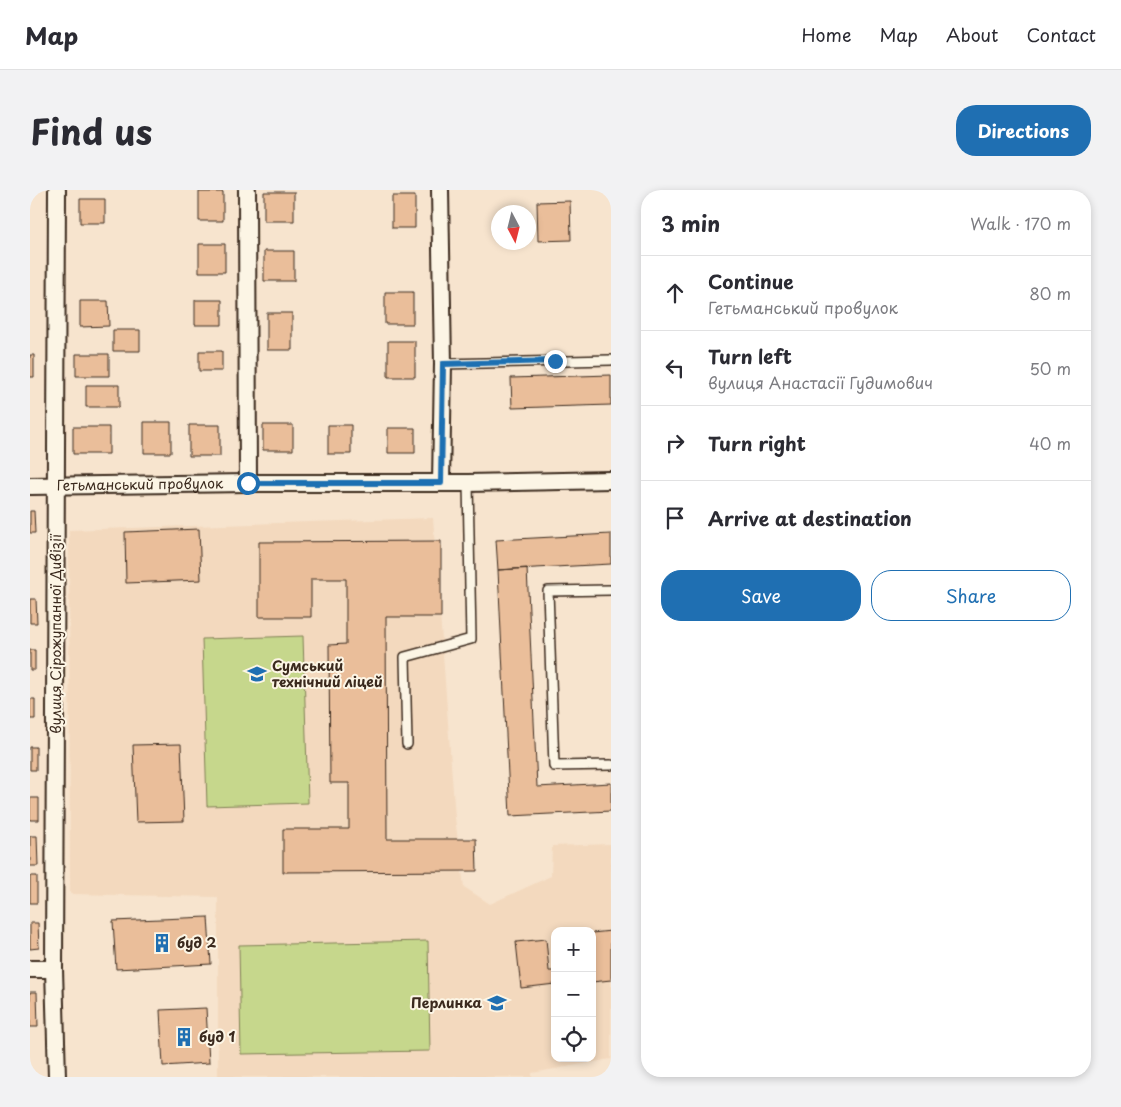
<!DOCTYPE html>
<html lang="en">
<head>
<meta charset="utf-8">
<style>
	:root { --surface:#fff; --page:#f2f2f3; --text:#2b2b33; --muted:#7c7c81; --line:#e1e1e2; --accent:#1f6fb2 }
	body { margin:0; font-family:"Playpen Sans",sans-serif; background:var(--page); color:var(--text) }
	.controls { position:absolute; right:15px; bottom:15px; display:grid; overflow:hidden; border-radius:10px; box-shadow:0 2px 8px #0003 }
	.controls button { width:45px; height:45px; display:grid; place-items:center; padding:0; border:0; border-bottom:1px solid var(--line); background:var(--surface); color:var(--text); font:25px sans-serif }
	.compass { position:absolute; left:461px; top:15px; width:45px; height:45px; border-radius:50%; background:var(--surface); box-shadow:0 2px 8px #0003; rotate:173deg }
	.stop { position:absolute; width:15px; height:15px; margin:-11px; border:4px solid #1f6fb2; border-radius:50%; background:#fff }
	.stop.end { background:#1f6fb2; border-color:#fff; box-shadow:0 1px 5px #0008 }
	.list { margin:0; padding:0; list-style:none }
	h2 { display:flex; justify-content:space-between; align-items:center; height:65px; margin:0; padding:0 20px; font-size:21px }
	h2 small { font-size:16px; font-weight:400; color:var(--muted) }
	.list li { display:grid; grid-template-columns:32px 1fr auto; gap:15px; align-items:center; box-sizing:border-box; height:75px; padding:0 20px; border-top:1px solid var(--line) }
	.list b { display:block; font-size:19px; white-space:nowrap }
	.list p { margin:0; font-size:16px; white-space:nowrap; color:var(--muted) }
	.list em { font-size:16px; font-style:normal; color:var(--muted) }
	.actions { display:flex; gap:10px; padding:15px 20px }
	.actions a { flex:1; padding:11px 0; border:1px solid var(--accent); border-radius:20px; text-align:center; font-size:18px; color:var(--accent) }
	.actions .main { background:var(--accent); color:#fff }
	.icon { flex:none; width:28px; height:28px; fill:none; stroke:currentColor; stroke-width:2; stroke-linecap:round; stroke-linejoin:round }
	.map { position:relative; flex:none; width:581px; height:887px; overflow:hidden; border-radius:20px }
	header { display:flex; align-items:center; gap:30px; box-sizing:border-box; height:70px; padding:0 25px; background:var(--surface); border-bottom:1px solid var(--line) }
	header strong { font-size:24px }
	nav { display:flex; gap:28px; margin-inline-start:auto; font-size:18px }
	.intro { display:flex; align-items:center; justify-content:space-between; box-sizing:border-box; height:120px; padding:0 30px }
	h1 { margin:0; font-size:35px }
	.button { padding:12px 22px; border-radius:20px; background:var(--accent); color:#fff; font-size:18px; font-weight:700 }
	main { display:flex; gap:30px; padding:0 30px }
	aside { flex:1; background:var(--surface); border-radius:20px; box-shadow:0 2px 8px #0003 }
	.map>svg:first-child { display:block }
	.built { fill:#f3d9be; fill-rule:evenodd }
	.green { fill:#c6d78c; stroke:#808055 }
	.building { fill:#eabe9a; stroke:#3b2a1e }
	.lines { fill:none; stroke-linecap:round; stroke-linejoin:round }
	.lane-casing { stroke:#3b2a1e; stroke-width:12 }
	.street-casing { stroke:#3b2a1e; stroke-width:20 }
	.lane { stroke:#fcf5e5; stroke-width:9 }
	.street { stroke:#fcf5e5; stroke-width:16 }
	.route { stroke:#1f6fb2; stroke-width:6 }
	.labels { text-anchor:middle; stroke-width:4; stroke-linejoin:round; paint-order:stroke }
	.street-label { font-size:14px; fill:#3b2a1e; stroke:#fcf5e5 }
	.poi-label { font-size:14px; font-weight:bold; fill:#3b2a1e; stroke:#fcf5e5; text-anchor:start }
</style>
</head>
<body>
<header>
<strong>Map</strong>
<nav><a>Home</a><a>Map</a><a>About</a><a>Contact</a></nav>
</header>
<div class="intro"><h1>Find us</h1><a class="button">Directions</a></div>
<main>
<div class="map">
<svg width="581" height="887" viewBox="0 0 581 887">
	<rect width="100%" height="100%" fill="#f7e4ce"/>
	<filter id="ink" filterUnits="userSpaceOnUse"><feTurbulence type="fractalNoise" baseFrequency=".02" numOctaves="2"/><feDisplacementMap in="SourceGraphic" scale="10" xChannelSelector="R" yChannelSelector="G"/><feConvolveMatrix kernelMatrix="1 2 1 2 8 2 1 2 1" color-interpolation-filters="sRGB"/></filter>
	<g filter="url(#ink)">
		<path class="built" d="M403,328L425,628L434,697L460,714L521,686L522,656L581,654V869L502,883V887H188V707L40,704L39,340ZM525,741H562V868H525Z"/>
		<path class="green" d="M273,446L278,613L177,616L172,449Z
			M398,751L400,861L211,864L209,755Z"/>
		<path class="building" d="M169,2H193V31H169Z
			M234,2H264V31H234Z
			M362,6H385V38H362Z
			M50,9H75V33H50Z
			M540,11L541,50L508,51L507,12Z
			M169,54H195V82H169Z
			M234,61H264V91H234Z
			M355,102H383V134H355Z
			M165,110H192V135H165Z
			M50,111H78L79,136L50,137Z
			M237,123H262V160H237Z
			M83,140H110V161H83Z
			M358,151H385V187H358Z
			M169,161H192V181H169Z
			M46,164H79V186H46Z
			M0,165H4V187H0Z
			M581,185V215L482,218L481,188Z
			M56,195H89V217H56Z
			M114,232H141V263H114Z
			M159,235H190V266H159Z
			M233,235H263V260H233Z
			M298,235H321V264H298Z
			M43,237H79V264H43Z
			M358,238H385V263H358Z
			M0,321H4L5,343H0Z
			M169,339L171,390L96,393L95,342Z
			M581,344V374L468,380L466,350Z
			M411,351V427H356L357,649H446L447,681L253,682V639H319V593H300L299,455L316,454V389H281V427H229V352Z
			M497,378L507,597L581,593V621L480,626L468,380Z
			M0,409H6L7,433H0Z
			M0,460H5V480H0Z
			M0,509H5V529H0Z
			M151,554L154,631L106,632L103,555Z
			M0,557H6V580H0Z
			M0,608H9V630H0Z
			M0,646H7L8,676H0Z
			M0,686H7V713H0Z
			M178,727L181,774L86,779L83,731Z
			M0,733H8L9,758L0,759Z
			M581,741V790L562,792V743Z
			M516,749L519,781H525V794L491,798L486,752Z
			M0,802H7L8,837H0Z
			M176,818L179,873L133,876L130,820Z"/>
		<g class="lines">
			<g class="lane-casing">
				<path id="lane" d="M413,174L581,170
					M581,400L518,401L524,576L581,575
					M377,554L375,467L441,449L438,293"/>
			</g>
			<g class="street-casing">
				<g id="street">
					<path d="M27,0L24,779L27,887"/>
					<path d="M217,0L218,293"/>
					<path d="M410,0L413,174L411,293"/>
					<path id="s1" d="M0,296L218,293H438L581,290"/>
					<path d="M0,779H24"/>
				</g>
			</g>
			<use href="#lane" class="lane"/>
			<use href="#street" class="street"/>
		</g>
	</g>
	<g class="lines" filter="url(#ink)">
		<path class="route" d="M218,293H411L413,174L525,171"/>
	</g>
	<defs>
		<g id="university-bare" transform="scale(1.5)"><path d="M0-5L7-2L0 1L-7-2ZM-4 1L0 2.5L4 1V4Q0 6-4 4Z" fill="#1f6fb2" stroke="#fcf5e5" stroke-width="2.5" paint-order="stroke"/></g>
		<g id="building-bare" transform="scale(1.5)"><path d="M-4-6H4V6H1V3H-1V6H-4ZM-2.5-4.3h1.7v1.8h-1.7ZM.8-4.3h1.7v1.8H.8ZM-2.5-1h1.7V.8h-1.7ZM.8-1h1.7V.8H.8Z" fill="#1f6fb2" stroke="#fcf5e5" stroke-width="2.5" paint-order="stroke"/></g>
		<g id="school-bare" transform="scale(1.5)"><path d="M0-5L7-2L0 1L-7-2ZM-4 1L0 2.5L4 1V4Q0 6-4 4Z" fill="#1f6fb2" stroke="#fcf5e5" stroke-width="2.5" paint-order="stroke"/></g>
	</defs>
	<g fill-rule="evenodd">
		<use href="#university-bare" x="227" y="484"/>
		<use href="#building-bare" x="132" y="753"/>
		<use href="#school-bare" x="467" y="813"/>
		<use href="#building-bare" x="154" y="847"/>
	</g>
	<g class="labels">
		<g class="street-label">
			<text dy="5" stroke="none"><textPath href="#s1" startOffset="110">Гетьманський провулок</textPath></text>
			<text transform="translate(26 444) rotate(-90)" y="5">вулиця Сірожупанної Дивізії</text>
		</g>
		<g class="poi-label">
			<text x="242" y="481">Сумський<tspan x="242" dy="16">технічний ліцей</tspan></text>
			<text x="147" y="758">буд 2</text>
			<text x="452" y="818" text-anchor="end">Перлинка</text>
			<text x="169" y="852">буд 1</text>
		</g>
	</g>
</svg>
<div class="controls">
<button>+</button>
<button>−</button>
<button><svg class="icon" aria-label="locate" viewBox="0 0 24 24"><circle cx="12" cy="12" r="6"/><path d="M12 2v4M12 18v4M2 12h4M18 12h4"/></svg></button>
</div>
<svg class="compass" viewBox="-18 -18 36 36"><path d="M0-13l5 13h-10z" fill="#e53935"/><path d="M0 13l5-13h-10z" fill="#7c7c81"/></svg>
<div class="stop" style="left:218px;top:293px"></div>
<div class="stop end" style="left:525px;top:171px"></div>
</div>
<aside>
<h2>3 min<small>Walk · 170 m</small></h2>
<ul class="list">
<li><svg class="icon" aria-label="ahead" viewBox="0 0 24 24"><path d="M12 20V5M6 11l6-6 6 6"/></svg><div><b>Continue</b><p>Гетьманський провулок</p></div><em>80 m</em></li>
<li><svg class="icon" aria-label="left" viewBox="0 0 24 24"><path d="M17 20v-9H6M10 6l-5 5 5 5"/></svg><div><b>Turn left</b><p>вулиця Анастасії Гудимович</p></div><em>50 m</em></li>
<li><svg class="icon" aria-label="right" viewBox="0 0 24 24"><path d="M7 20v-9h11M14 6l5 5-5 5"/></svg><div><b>Turn right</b></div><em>40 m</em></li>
<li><svg class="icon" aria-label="arrive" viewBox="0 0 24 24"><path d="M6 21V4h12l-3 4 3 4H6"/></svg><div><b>Arrive at destination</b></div></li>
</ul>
<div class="actions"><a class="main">Save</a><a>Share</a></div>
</aside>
</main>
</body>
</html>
